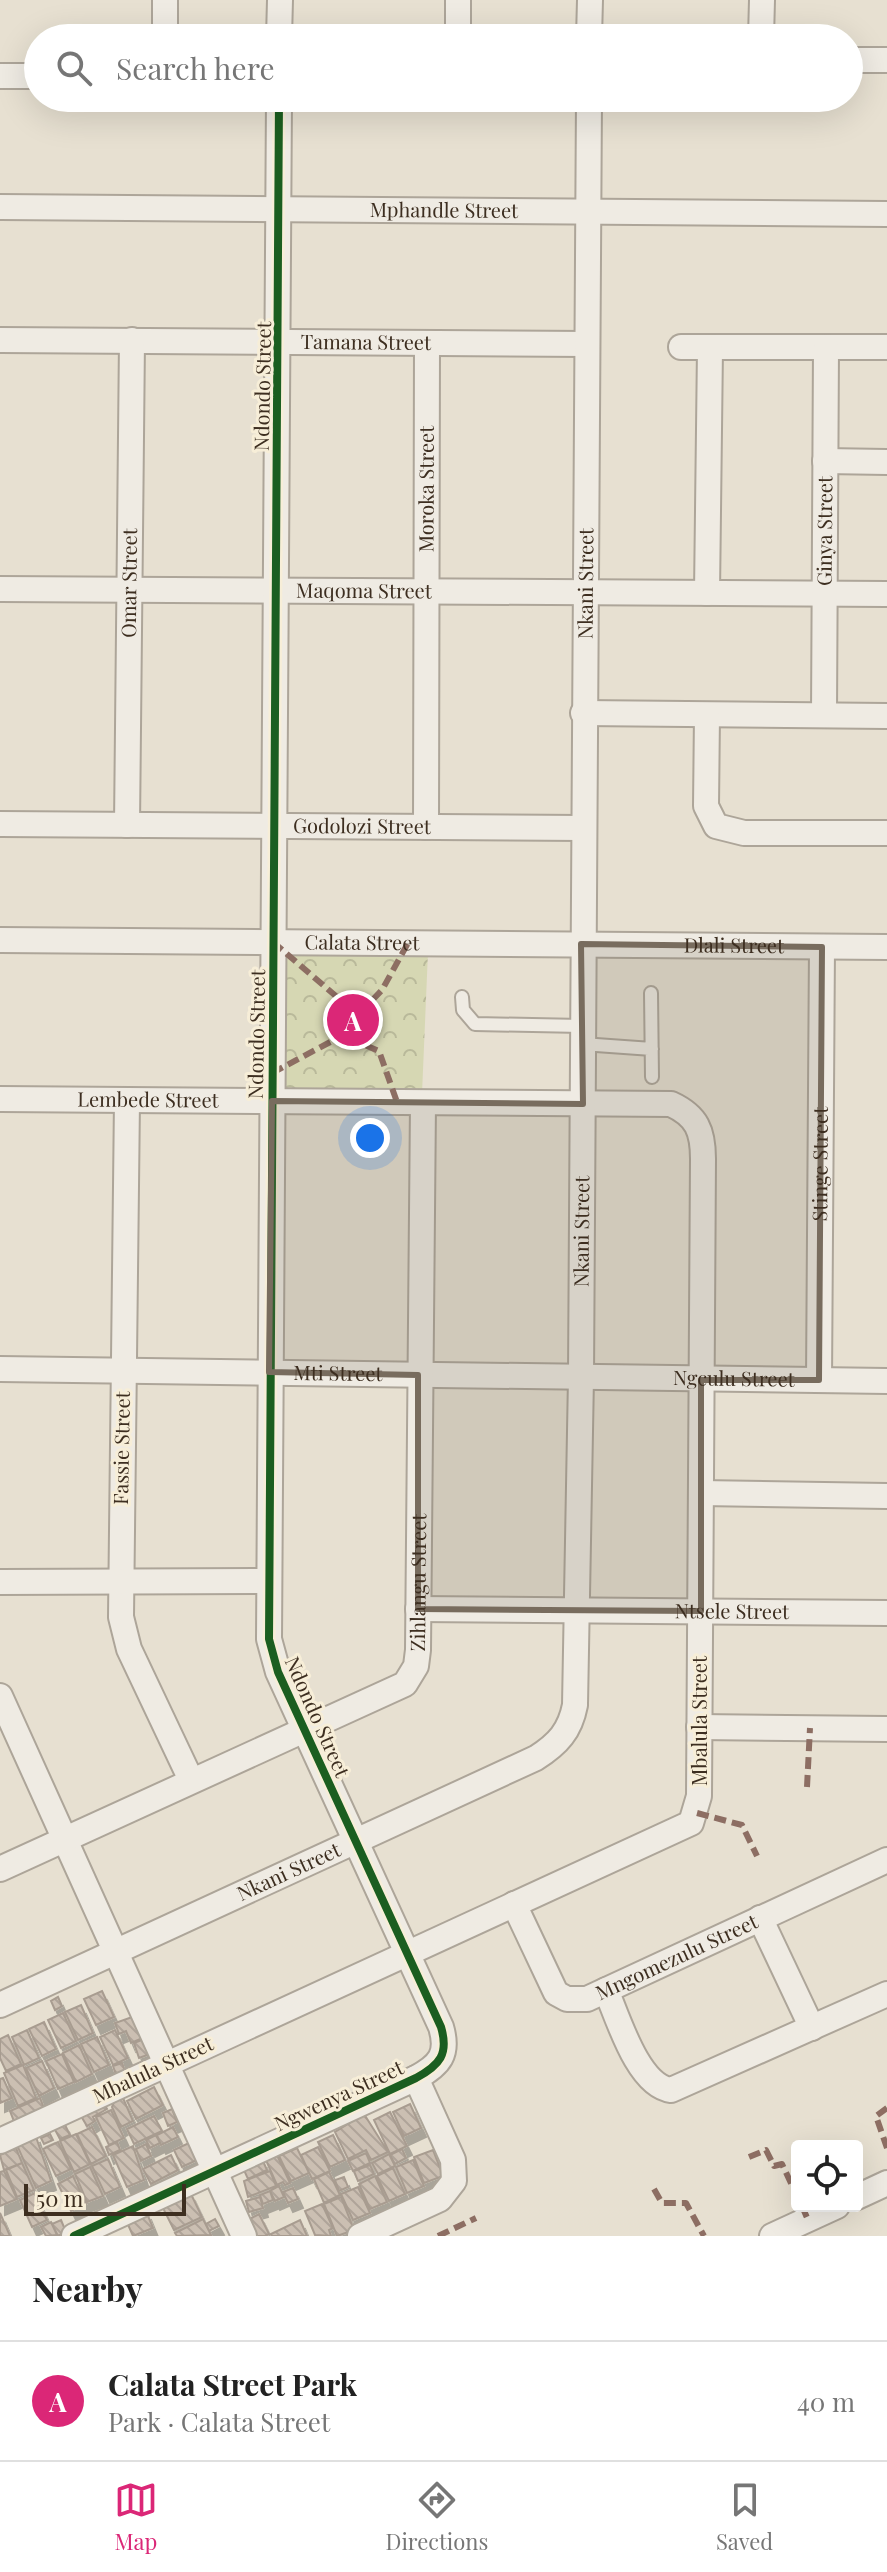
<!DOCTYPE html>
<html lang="en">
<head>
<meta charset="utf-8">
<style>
	:root { --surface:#fff; --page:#f2f2f2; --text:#222; --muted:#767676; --line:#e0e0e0; --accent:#db2777 }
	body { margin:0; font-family:"Playfair Display",serif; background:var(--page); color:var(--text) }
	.controls { position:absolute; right:24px; bottom:24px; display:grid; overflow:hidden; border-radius:8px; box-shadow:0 8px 32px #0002 }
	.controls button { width:72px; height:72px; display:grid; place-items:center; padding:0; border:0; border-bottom:2px solid var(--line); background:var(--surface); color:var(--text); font:40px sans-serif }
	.scale { position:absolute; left:24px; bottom:20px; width:162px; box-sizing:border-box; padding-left:8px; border:4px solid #3d2e20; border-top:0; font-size:22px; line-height:28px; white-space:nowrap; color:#3d2e20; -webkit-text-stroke:6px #f7eed8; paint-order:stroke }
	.you { position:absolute; left:370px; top:1138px; width:28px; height:28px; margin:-20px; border:6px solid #fff; border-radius:50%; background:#1a73e8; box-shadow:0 0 0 12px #1a73e833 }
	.badge { display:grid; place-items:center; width:52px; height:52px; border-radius:50%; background:var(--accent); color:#fff; font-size:26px; font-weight:700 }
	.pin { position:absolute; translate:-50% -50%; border:4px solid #fff; box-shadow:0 2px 8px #0006 }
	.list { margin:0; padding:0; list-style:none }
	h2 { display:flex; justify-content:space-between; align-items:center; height:104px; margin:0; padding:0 32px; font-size:34px }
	h2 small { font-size:26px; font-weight:400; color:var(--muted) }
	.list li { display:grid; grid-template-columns:52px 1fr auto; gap:24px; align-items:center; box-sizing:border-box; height:120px; padding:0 32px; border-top:2px solid var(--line) }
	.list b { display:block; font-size:30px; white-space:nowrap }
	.list p { margin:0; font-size:26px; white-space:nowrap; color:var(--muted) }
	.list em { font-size:26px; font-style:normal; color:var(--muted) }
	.icon { flex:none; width:44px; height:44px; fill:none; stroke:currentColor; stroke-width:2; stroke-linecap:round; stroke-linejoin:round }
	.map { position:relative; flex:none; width:887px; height:2236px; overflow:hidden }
	.search { position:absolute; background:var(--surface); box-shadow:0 8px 32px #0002; left:24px; right:24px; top:24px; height:88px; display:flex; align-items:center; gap:20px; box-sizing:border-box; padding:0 28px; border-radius:44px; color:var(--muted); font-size:30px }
	.sheet { height:224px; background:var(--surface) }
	nav { display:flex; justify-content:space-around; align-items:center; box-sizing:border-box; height:112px; border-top:2px solid var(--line); background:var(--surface); font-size:22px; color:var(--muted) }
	nav a { display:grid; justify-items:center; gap:4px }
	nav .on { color:var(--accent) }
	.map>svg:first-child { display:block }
	.park { fill:url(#park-crowns) }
	.building { fill:url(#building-back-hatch); stroke:#a89c90; stroke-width:2; filter:url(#shadow) }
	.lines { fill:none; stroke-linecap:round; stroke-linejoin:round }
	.service-casing { stroke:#ada599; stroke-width:16 }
	.minor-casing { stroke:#ada599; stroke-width:28 }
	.service { stroke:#efebe3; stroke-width:12 }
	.minor { stroke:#efebe3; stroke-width:24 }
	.quiet { stroke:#8d6e63; stroke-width:6; stroke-dasharray:12 6; stroke-linecap:butt }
	.cycleway-casing { stroke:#f7eed8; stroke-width:13 }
	.cycleway { stroke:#1b5e20; stroke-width:8 }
	.marked { fill:#786c5e; fill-opacity:0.2; stroke:#786c5e; stroke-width:6; stroke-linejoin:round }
	.labels { text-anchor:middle; stroke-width:6; stroke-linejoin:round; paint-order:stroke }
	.street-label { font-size:20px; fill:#3d2e20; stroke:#f7eed8 }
</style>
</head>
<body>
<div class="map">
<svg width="887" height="2236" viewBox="0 0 887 2236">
	<defs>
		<pattern id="park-crowns" width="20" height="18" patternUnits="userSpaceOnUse" patternTransform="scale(2)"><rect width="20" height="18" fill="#d6d7b3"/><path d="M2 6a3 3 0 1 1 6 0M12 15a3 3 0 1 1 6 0" fill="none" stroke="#b9b99a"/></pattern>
		<pattern id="building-back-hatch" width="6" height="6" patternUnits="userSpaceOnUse" patternTransform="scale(2)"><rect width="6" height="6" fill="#cbbfb2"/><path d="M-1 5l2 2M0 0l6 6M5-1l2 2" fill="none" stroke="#afa499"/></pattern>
		<filter id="shadow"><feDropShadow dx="5" dy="9" stdDeviation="0" flood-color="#0004"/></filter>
	</defs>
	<rect width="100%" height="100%" fill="#e7e0d1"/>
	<path class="park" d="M292,952H428L422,1094L289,1091L281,1082L284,960Z"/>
	<path class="building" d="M102,1991L114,2017L96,2025L84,1999Z
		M58,1997L62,2006L55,2010L51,2001Z
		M81,2005L93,2033L78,2040L65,2012Z
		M63,2013L76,2041L61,2048L48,2020Z
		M135,2016L145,2037L131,2043L126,2031L119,2034L115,2023Z
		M44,2022L56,2049L42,2056L29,2029Z
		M27,2030L39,2058L24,2065L12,2037Z
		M115,2030L128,2058L113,2065L100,2037Z
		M8,2035L21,2064L6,2071L0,2058V2039Z
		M97,2037L109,2065L94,2072L81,2044Z
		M144,2039L150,2054L139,2058L134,2043Z
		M79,2045L92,2074L76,2082L63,2053Z
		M62,2054L74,2082L58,2089L46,2061Z
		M42,2061L54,2088L39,2096L26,2068Z
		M122,2063L126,2074L117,2078L113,2066Z
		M23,2065L36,2098L18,2106L4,2073Z
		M3,2078L12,2098L0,2103V2079Z
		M154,2087L163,2105L136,2119L127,2101Z
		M40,2098L45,2111L15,2124L10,2111Z
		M123,2098L133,2121L121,2127L112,2107L114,2102Z
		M103,2102L107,2109L93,2117L95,2121L87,2126L81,2116Z
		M410,2104L421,2128L404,2136L393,2112Z
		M172,2109L177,2122L168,2126L163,2113Z
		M111,2110L124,2138L109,2145L96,2117Z
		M390,2112L407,2146L390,2154L374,2120Z
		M364,2114L388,2152L371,2160L366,2150L348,2159L335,2132Z
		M154,2116L162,2131L134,2144L127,2129Z
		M64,2123L70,2135L60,2139L54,2128Z
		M92,2127L106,2156L91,2164L77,2134Z
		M173,2127L178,2137L161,2145L157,2135Z
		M35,2134L51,2181L36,2188L16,2143Z
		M50,2134L53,2140L44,2144L41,2138Z
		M76,2134L90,2164L74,2172L60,2141Z
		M156,2135L160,2143L150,2148L146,2140Z
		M333,2135L345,2160L330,2167L318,2142Z
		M58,2142L71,2169L56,2176L43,2149Z
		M117,2142L120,2150L109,2155L106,2147Z
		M191,2142L199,2159L182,2167L174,2150Z
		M146,2144L151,2156L141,2161L136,2149Z
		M133,2146L144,2180L127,2187L113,2155Z
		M318,2147L330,2171L312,2179L301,2155Z
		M16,2148L22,2163L4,2170L0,2155Z
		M297,2148L309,2173L291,2181L279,2156Z
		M402,2149L406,2158L395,2164L390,2155Z
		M433,2150L443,2176L424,2183L414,2157Z
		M276,2153L290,2183L285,2185L283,2182L277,2185L265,2158Z
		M366,2153L370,2163L353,2171L348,2161Z
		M389,2154L395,2166L378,2174L372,2163Z
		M171,2155L178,2170L151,2184L143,2169Z
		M108,2159L120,2187L105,2194L92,2166Z
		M262,2159L267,2170L248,2179L243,2168Z
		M413,2160L424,2186L407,2193L396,2167Z
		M22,2163L34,2190L17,2197L6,2170Z
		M370,2165L374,2174L358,2181L354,2171Z
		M90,2167L103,2196L87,2202L75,2174Z
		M393,2168L405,2194L389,2201L377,2176Z
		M4,2171L17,2199L0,2206V2172Z
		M270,2171L276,2186L248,2197L244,2181Z
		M329,2172L340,2195L324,2203L314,2179Z
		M73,2176L86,2204L71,2211L58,2184Z
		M375,2176L387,2202L370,2209L359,2184Z
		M344,2177L348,2187L339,2191L335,2180Z
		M279,2186L284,2197L275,2201L270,2191Z
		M358,2187L370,2213L353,2220L341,2194Z
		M293,2188L298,2199L288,2203L283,2192Z
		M270,2191L273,2200L263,2204L260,2195Z
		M190,2192L202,2217L174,2230L162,2206Z
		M35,2193L47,2220L32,2227L20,2200Z
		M260,2197L263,2208L249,2212L246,2201Z
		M341,2197L354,2230L337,2236L324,2204Z
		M322,2204L333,2228L329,2230L331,2236L315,2235L305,2211Z
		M146,2211L153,2228L133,2236L126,2220Z
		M0,2213L10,2236H0Z
		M259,2214L269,2234L265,2236H256L248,2220Z
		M203,2219L211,2235L177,2236L175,2233Z
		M215,2219L219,2226L209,2231L206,2224Z
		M61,2220L66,2232L58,2236L52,2224Z
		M300,2220L307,2236H272L271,2234Z
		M51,2222L57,2235L46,2236L41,2227Z"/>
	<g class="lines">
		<g class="service-casing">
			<path id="service" d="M651,993L652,1077
				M462,997L463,1010L475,1024L582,1026
				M582,1044L652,1049"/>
		</g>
		<g class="minor-casing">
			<g id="minor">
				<path d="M165,38V0"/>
				<path d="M279,38L280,0"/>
				<path d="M458,38V0"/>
				<path d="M589,38L590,0"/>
				<path d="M761,38L762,0"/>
				<path d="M849,60H887"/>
				<path d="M0,76H38"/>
				<path id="s1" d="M0,207L887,214"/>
				<path id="s2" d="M0,340L587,344"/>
				<path d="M681,347H887"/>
				<path d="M825,461L887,462"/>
				<path id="s3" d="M0,589L887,594"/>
				<path d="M707,593L710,348"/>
				<path d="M583,713L887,716"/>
				<path d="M707,715L706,806L716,826L744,833H887"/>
				<path id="s4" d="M824,715L826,348"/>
				<path id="s5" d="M0,824L582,828"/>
				<path id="s6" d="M127,825L132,340"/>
				<path id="s7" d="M426,827L427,343"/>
				<path id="s8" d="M0,940L887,947"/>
				<path id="s9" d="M0,1099L671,1104C697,1116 703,1131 703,1159L699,1796L691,1823L0,2141"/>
				<path d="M127,1100L121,1617L129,1649L191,1780"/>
				<path id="s10" d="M0,1369L887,1381"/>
				<path id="s11" d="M819,1380L822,947"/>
				<path d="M701,1493L887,1496"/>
				<path d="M0,1582L268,1581"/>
				<path id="s12" d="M418,1609L887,1613"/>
				<path d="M0,1696L244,2236"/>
				<path d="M699,1727L887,1729"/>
				<path id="s13" d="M0,1869L405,1684L416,1666L418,1650L423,1103"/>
				<path id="s14" d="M514,1904L556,1993L567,1999H587L887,1860"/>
				<path d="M760,1918L812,2028"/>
				<path d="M606,1990C618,2018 638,2086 671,2090L887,1994"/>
				<path id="s15" d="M0,2005L536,1758C558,1744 570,1731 575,1705L581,1377L589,98"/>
				<path d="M857,2197L887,2183"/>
				<path d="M74,2236L416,2078C440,2065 449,2054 441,2027L278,1672L269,1639L279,98"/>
				<path d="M360,2236L440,2199L454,2181L453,2160L416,2078"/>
				<path d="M772,2236L837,2206"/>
			</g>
		</g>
		<use href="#service" class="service"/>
		<use href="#minor" class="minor"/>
		<path class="quiet" d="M273,942L358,1015L365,1045L379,1051L397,1102
			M272,1073L334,1040L382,990L408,943
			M807,1787L810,1728
			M697,1813L742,1825L757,1856
			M887,2108L876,2116L887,2148
			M749,2157L766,2150L774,2166L782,2164L797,2196
			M654,2189L662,2203H686L704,2236
			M802,2206L808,2220
			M438,2236L476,2218"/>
		<g class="cycleway-casing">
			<path id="cycleway" d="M74,2236L416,2078C440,2065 449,2054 441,2027L278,1672L269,1639L279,98"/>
		</g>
		<use href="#cycleway" class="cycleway"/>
	</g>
	<path class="marked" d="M581,944L822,947L819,1380H701V1611L418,1609V1375L269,1372L272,1101L583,1104Z"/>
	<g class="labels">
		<g class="street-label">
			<text dy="7" stroke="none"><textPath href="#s1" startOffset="444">Mphandle Street</textPath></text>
			<text dy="7" stroke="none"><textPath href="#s2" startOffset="366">Tamana Street</textPath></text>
			<text transform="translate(263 386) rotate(-89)" y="7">Ndondo Street</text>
			<text dy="7" stroke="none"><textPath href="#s7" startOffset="338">Moroka Street</textPath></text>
			<text dy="7" stroke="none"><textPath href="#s4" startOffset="184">Ginya Street</textPath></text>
			<text dy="7" stroke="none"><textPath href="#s6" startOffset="242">Omar Street</textPath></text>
			<text dy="7" stroke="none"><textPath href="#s15" startOffset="1780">Nkani Street</textPath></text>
			<text dy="7" stroke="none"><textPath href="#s3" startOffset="364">Maqoma Street</textPath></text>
			<text dy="7" stroke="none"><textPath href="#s5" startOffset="362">Godolozi Street</textPath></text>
			<text dy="7" stroke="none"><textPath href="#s8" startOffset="362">Calata Street</textPath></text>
			<text dy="7" stroke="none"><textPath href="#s8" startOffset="734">Dlali Street</textPath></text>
			<text transform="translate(257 1034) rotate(-89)" y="7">Ndondo Street</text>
			<text dy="7" stroke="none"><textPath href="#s9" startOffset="148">Lembede Street</textPath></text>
			<text dy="7" stroke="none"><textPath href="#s11" startOffset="216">Stinge Street</textPath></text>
			<text dy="7" stroke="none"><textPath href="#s15" startOffset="1132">Nkani Street</textPath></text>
			<text dy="7" stroke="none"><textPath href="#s10" startOffset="338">Mti Street</textPath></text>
			<text dy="7" stroke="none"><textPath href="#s10" startOffset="734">Ngculu Street</textPath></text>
			<text transform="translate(122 1448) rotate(-89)" y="7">Fassie Street</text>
			<text dy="7" stroke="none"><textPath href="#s13" startOffset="550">Zihlangu Street</textPath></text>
			<text dy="7" stroke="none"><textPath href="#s12" startOffset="314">Ntsele Street</textPath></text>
			<text transform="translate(317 1717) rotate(66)" y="7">Ndondo Street</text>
			<text transform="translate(700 1721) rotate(-90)" y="7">Mbalula Street</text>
			<text dy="7" stroke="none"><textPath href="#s15" startOffset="318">Nkani Street</textPath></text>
			<text dy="7" stroke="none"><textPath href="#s14" startOffset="230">Mngomezulu Street</textPath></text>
			<text transform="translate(153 2070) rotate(-25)" y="7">Mbalula Street</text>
			<text transform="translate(339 2096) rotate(-25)" y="7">Ngwenya Street</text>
		</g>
	</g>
</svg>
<div class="controls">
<button><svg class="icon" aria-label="locate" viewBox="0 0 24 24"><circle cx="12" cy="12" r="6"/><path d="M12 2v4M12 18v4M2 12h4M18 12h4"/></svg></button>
</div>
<div class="scale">50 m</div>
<div class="you"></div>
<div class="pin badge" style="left:353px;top:1020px">A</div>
<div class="search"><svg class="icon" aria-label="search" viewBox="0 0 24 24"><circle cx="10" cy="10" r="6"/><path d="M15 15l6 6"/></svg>Search here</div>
</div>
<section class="sheet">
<h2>Nearby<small></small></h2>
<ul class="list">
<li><span class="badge">A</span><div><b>Calata Street Park</b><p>Park · Calata Street</p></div><em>40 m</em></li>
</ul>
</section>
<nav>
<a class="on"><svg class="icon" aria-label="map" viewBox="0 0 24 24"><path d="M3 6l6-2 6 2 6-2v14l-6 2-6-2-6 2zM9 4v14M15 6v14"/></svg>Map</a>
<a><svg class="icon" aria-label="directions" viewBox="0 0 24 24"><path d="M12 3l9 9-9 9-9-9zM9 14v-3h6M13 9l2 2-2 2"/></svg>Directions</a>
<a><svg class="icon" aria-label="saved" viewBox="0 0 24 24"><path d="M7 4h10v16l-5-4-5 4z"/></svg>Saved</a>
</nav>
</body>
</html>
